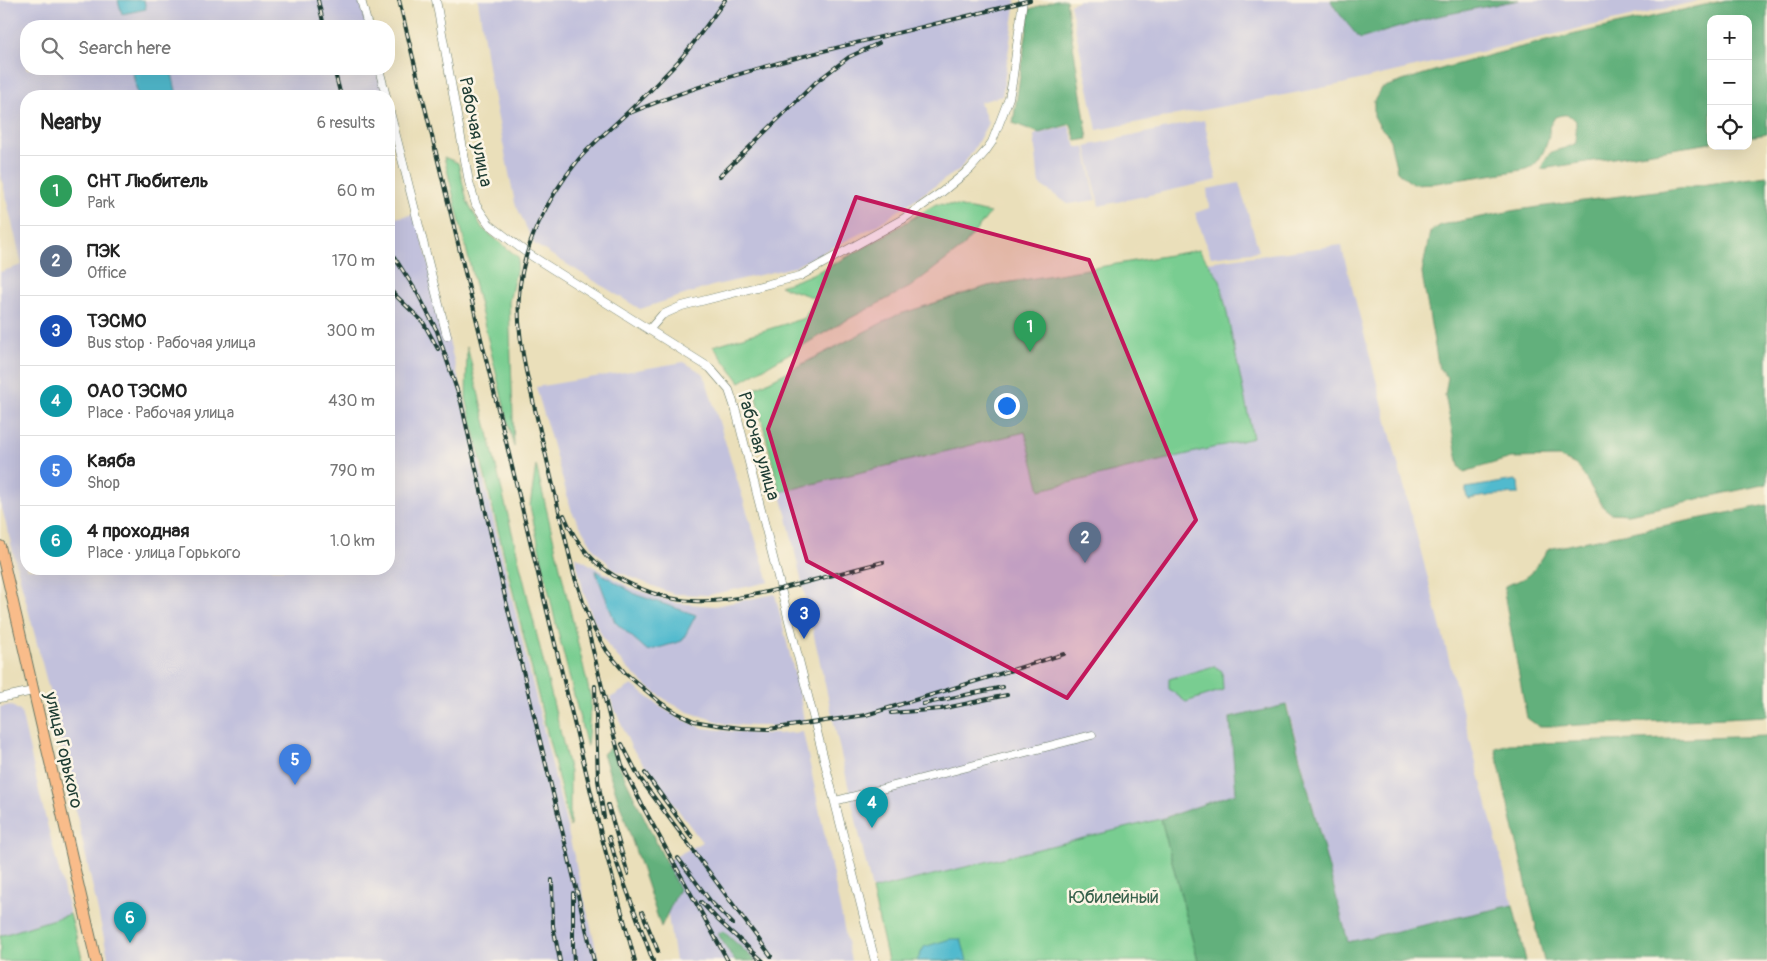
<!DOCTYPE html>
<html lang="en">
<head>
<meta charset="utf-8">
<style>
	:root { --surface:#fff; --page:#f2f2f2; --text:#222; --muted:#767676; --line:#e0e0e0; --accent:#d1495b }
	body { margin:0; font-family:Pangolin,sans-serif; background:var(--page); color:var(--text) }
	.controls { position:absolute; right:15px; top:15px; display:grid; overflow:hidden; border-radius:10px; box-shadow:0 5px 20px #0002 }
	.controls button { width:45px; height:45px; display:grid; place-items:center; padding:0; border:0; border-bottom:1px solid var(--line); background:var(--surface); color:var(--text); font:25px sans-serif }
	.you { position:absolute; left:1006px; top:405px; width:18px; height:18px; margin:-12px; border:4px solid #fff; border-radius:50%; background:#1a73e8; box-shadow:0 0 0 8px #1a73e833 }
	.badge { display:grid; place-items:center; width:32px; height:32px; border-radius:50%; background:var(--accent); color:#fff; font-size:16px; font-weight:700 }
	.pin { position:absolute; translate:-50% -41px; filter:drop-shadow(0 1px 2px #0008) }
	.pin::after { content:''; position:absolute; top:26px; width:18px; height:15px; background:inherit; clip-path:polygon(0 0,100% 0,50% 100%) }
	.list { margin:0; padding:0; list-style:none }
	h2 { display:flex; justify-content:space-between; align-items:center; height:65px; margin:0; padding:0 20px; font-size:21px }
	h2 small { font-size:16px; font-weight:400; color:var(--muted) }
	.list li { display:grid; grid-template-columns:32px 1fr auto; gap:15px; align-items:center; box-sizing:border-box; height:70px; padding:0 20px; border-top:1px solid var(--line) }
	.list b { display:block; font-size:19px; white-space:nowrap }
	.list p { margin:0; font-size:16px; white-space:nowrap; color:var(--muted) }
	.list em { font-size:16px; font-style:normal; color:var(--muted) }
	.icon { flex:none; width:28px; height:28px; fill:none; stroke:currentColor; stroke-width:2; stroke-linecap:round; stroke-linejoin:round }
	.map { position:relative; flex:none; width:1767px; height:961px; overflow:hidden }
	.search { position:absolute; background:var(--surface); box-shadow:0 5px 20px #0002; left:20px; top:20px; width:375px; height:55px; display:flex; align-items:center; gap:12px; box-sizing:border-box; padding:0 18px; border-radius:20px; color:var(--muted); font-size:19px }
	.panel { position:absolute; background:var(--surface); box-shadow:0 5px 20px #0002; left:20px; top:90px; width:375px; height:485px; border-radius:20px }
	.map>svg:first-child { display:block }
	.industrial { fill:#c2c1dc }
	.green { fill:#79cd91; stroke:#4c8562 }
	.forest { fill:#62b07b; stroke:#407658 }
	.water { fill:#51bace; stroke:#387c81 }
	.lines { fill:none; stroke-linecap:round; stroke-linejoin:round }
	.minor-casing { stroke:#667663; stroke-width:9 }
	.major-casing { stroke:#667663; stroke-width:12 }
	.minor { stroke:#fff; stroke-width:8 }
	.major { stroke:#f9bc8a; stroke-width:10 }
	.rail-casing { stroke:#1f3d34; stroke-width:4 }
	.rail { stroke:#fcf5e5; stroke-width:2; stroke-dasharray:5.5; stroke-linecap:butt }
	.marked { fill:#c2185b; fill-opacity:0.2; stroke:#c2185b; stroke-width:4; stroke-linejoin:round }
	.labels { text-anchor:middle; stroke-width:5; stroke-linejoin:round; paint-order:stroke }
	.street-label { font-size:18px; fill:#1f3d34; stroke:#fcf5e5 }
	.park-label { font-size:18px; fill:#36614b; stroke:#fcf5e5 }
</style>
</head>
<body>
<div class="map">
<svg width="1767" height="961" viewBox="0 0 1767 961">
	<rect width="100%" height="100%" fill="#fcf5e5"/>
	<filter id="ink" filterUnits="userSpaceOnUse"><feTurbulence type="fractalNoise" baseFrequency=".02" numOctaves="2"/><feDisplacementMap in="SourceGraphic" scale="10" xChannelSelector="R" yChannelSelector="G"/><feConvolveMatrix kernelMatrix="1 2 1 2 8 2 1 2 1" color-interpolation-filters="sRGB"/></filter>
	<filter id="wash" filterUnits="userSpaceOnUse"><feTurbulence type="fractalNoise" baseFrequency=".0096" numOctaves="4" result="noise"/><feDisplacementMap in="SourceGraphic" scale="20" xChannelSelector="R" yChannelSelector="G"/><feGaussianBlur stdDeviation="1.12" result="paint"/><feColorMatrix in="noise" values="0 0 0 0 0 0 0 0 0 0 0 0 0 0 0 0 0 1.4 0 .05"/><feComposite in="paint" operator="in"/></filter>
	<g filter="url(#wash)">
		<rect width="100%" height="100%" fill="#eadfba"/>
		<path class="industrial" d="M0,0H361L368,26H26V69H380L387,96H26V569H389V219L416,214L471,426L599,961H109L49,690L0,501V272L22,265L0,172Z
			M478,0H1016L1002,96L980,102L988,123L974,149L960,169L877,225L794,267L712,286L640,309L534,244L515,203L490,79Z
			M1079,0H1702L1342,84L1097,130L1070,4Z
			M1204,120L1217,180L1099,206L1086,146Z
			M1069,126L1076,147H1085L1096,200L1068,204L1039,184L1034,135Z
			M1239,183L1259,251L1211,257L1195,213L1209,208L1207,189Z
			M1341,245L1513,905L1348,942L1287,705L1230,718L1236,793L1161,819L872,890L786,513L780,492L1025,432L1040,490L1253,438L1220,280L1207,262Z
			M684,362L704,374L769,582L709,595L673,594L616,571L595,551L572,512L536,387Z
			M575,556L629,587L676,603L715,606L775,594L800,696L804,721L774,726H753L726,724L688,712L669,702L649,688L628,669L608,646L594,621L584,594Z
			M632,685L661,707L679,718L703,728L748,733L777,734L803,732L851,961H675L660,865L702,842L631,747L610,698Z
			M11,705L21,712L42,804L70,914L0,936V707Z"/>
		<path class="green" d="M444,157L458,163L467,201L482,228L519,258L509,302L514,447Z
			M936,204L952,205L990,213L963,247L910,287L843,322L740,382L713,346L805,318L815,298L780,286C836,269 886,234 936,204Z
			M1199,250L1220,280L1253,438L1040,490L1025,432L780,492L754,389L897,315L988,286Z
			M467,346L570,772V827L466,398Z
			M536,465L591,699L587,747L555,620L530,506Z
			M1214,666L1222,671L1223,690L1186,702L1169,689V679Z
			M1161,819L1198,961H888L872,890Z
			M70,914L83,961H0V936Z"/>
		<path class="forest" d="M1056,0H1066L1088,139L1076,141L1071,124L1039,133L1013,123L1030,9Z
			M1331,0H1519L1433,17L1360,39C1354,31 1332,7 1331,0Z
			M1726,0H1767V134L1748,137V19H1711V143L1541,169C1551,143 1556,155 1576,143V121C1569,113 1564,114 1555,117L1549,127C1551,138 1542,158 1534,165C1531,168 1525,169 1522,170L1436,183L1412,184L1397,171L1389,136L1380,127L1374,116V101L1382,88C1493,49 1611,27 1726,0Z
			M1767,176V484L1629,514L1611,513L1603,507L1578,466L1559,457L1511,458L1464,472L1459,466L1445,395L1448,377L1439,369L1423,280L1422,272L1430,232L1441,225L1517,210Z
			M1767,505V716L1558,726H1538L1527,718L1504,593L1505,586C1510,583 1515,583 1520,580C1533,575 1541,559 1548,549Z
			M1286,705L1348,942L1513,905L1526,961H1198L1161,819L1236,793L1230,718Z
			M1767,736V961H1544L1495,748L1509,744Z
			M610,747L679,889L661,927L603,754Z
			M723,931L756,961H735L718,934Z"/>
		<path class="water" d="M118,0H144L146,9L122,14Z
			M132,69H171L177,96H138Z
			M1515,480L1518,482L1519,494L1494,495L1468,499L1466,494V488Z
			M595,570L637,595L696,615L682,641L648,651L615,622Z
			M950,939H961L967,961H917L924,947Z"/>
	</g>
	<g filter="url(#ink)">
		<g class="lines">
			<g class="minor-casing">
				<path id="minor" d="M361,0L368,26
					M436,0L469,182L476,205L489,224L527,253L710,368L729,390L736,411L875,961
					M379,69L386,96
					M389,108L447,336
					M649,330L662,315L682,306L800,276L903,219L942,192L970,169L985,152L992,142L1009,98L1012,83L1023,0
					M0,698L33,691
					M835,801L1092,735"/>
			</g>
			<g class="major-casing">
				<path id="major" d="M0,546L96,961"/>
			</g>
			<use href="#minor" class="minor"/>
			<use href="#major" class="major"/>
			<g class="rail-casing">
				<path id="rail" d="M318,0L324,26
					M399,0L603,842L635,961
					M725,0C709,22 693,46 674,66C658,83 642,99 626,114C610,129 593,143 579,159C548,197 522,246 519,296C517,321 521,346 526,371L574,575L583,602L595,631L607,651L625,673L661,703L677,713L694,721L717,725L741,728L769,729L866,715L1064,654
					M334,69L341,96
					M630,113C758,59 897,36 1030,0
					M720,176L816,82L849,57L879,43
					M389,249L418,294L437,331L461,402L505,597L594,961
					M389,289L423,322L438,349
					M564,515C576,545 595,567 624,581C646,592 668,600 693,601C722,603 751,595 780,589C814,580 849,571 883,562
					M586,622L614,736L622,765L642,805L728,961
					M595,686L598,780L604,817
					M923,704L1003,687
					M891,713L941,709L1007,695
					M622,744L639,777L771,956
					M645,773L692,837
					M608,805L628,874
					M609,837L616,861L653,961
					M678,858L711,902L733,924
					M552,880L553,926L560,961
					M573,893V947L574,961
					M701,902L719,921L763,961
					M642,912L658,951"/>
			</g>
			<use href="#rail" class="rail"/>
		</g>
	</g>
	<path class="marked" d="M856,197L1089,260L1196,520L1067,698L807,561L768,429Z"/>
	<g class="labels">
		<g class="street-label">
			<text transform="translate(476 132) rotate(79)" y="6">Рабочая улица</text>
			<text transform="translate(759 446) rotate(74)" y="6">Рабочая улица</text>
			<text transform="translate(64 750) rotate(77)" y="6">улица Горького</text>
		</g>
		<g class="park-label">
			<text x="1114" y="903">Юбилейный</text>
		</g>
	</g>
</svg>
<div class="controls">
<button>+</button>
<button>−</button>
<button><svg class="icon" aria-label="locate" viewBox="0 0 24 24"><circle cx="12" cy="12" r="6"/><path d="M12 2v4M12 18v4M2 12h4M18 12h4"/></svg></button>
</div>
<div class="you"></div>
<div class="pin badge" style="left:1030px;top:352px;background:#2e9e5b">1</div>
<div class="pin badge" style="left:1085px;top:563px;background:#5c6f8a">2</div>
<div class="pin badge" style="left:804px;top:639px;background:#1a4fb4">3</div>
<div class="pin badge" style="left:872px;top:828px;background:#0f9aa8">4</div>
<div class="pin badge" style="left:295px;top:785px;background:#3f7fe0">5</div>
<div class="pin badge" style="left:130px;top:943px;background:#0f9aa8">6</div>
<div class="search"><svg class="icon" aria-label="search" viewBox="0 0 24 24"><circle cx="10" cy="10" r="6"/><path d="M15 15l6 6"/></svg>Search here</div>
<section class="panel">
<h2>Nearby<small>6 results</small></h2>
<ul class="list">
<li><span class="badge" style="background:#2e9e5b">1</span><div><b>СНТ Любитель</b><p>Park</p></div><em>60 m</em></li>
<li><span class="badge" style="background:#5c6f8a">2</span><div><b>ПЭК</b><p>Office</p></div><em>170 m</em></li>
<li><span class="badge" style="background:#1a4fb4">3</span><div><b>ТЭСМО</b><p>Bus stop · Рабочая улица</p></div><em>300 m</em></li>
<li><span class="badge" style="background:#0f9aa8">4</span><div><b>ОАО ТЭСМО</b><p>Place · Рабочая улица</p></div><em>430 m</em></li>
<li><span class="badge" style="background:#3f7fe0">5</span><div><b>Каяба</b><p>Shop</p></div><em>790 m</em></li>
<li><span class="badge" style="background:#0f9aa8">6</span><div><b>4 проходная</b><p>Place · улица Горького</p></div><em>1.0 km</em></li>
</ul>
</section>
</div>
</body>
</html>
